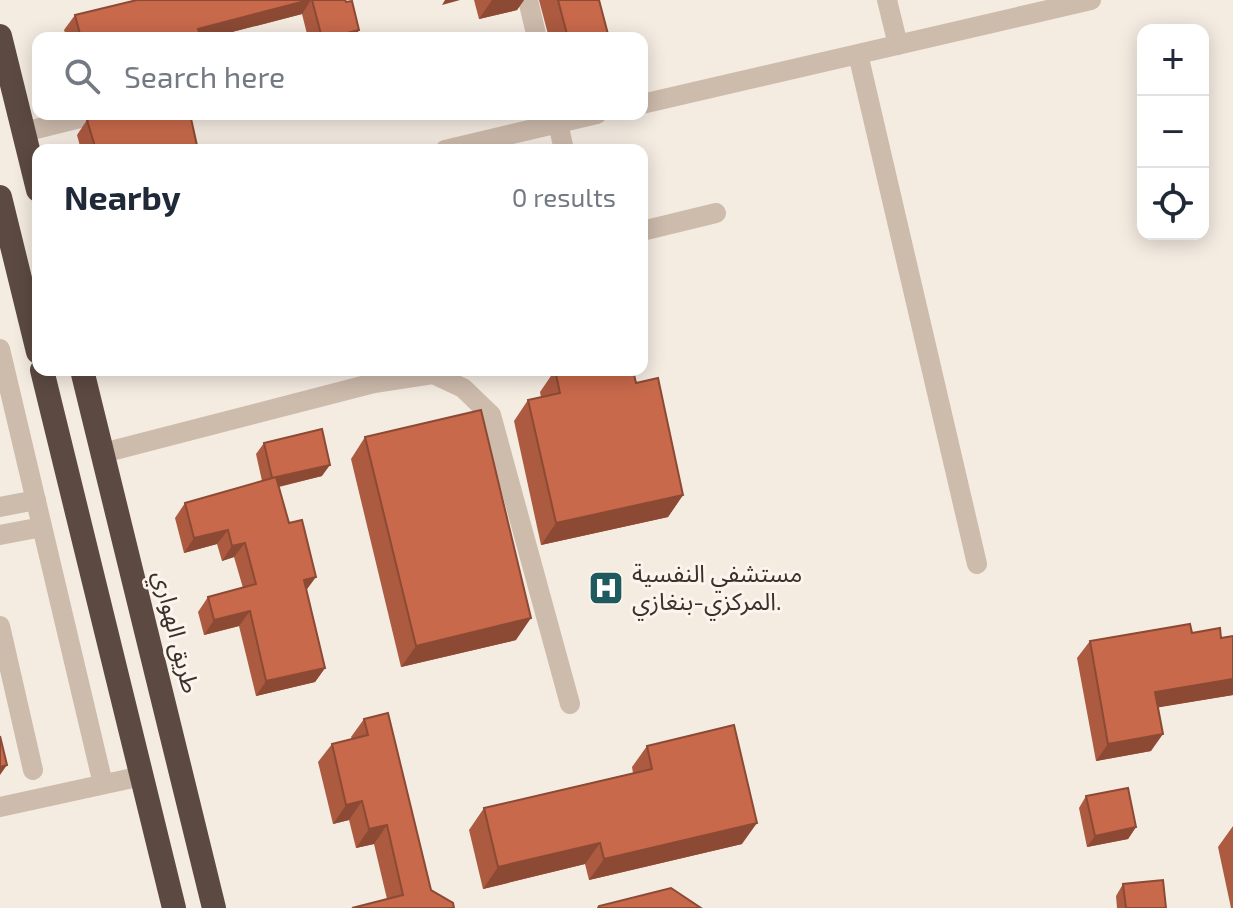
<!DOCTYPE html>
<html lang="en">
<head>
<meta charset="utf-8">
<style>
	:root { --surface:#fff; --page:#f2f2f3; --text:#1f2937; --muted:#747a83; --line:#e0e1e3 }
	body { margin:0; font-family:"Exo 2","Noto Sans Arabic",sans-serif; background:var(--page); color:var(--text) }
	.controls { position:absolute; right:24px; top:24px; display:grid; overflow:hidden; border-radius:16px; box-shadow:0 4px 20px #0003 }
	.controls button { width:72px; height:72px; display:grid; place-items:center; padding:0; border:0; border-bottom:2px solid var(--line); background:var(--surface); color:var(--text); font:40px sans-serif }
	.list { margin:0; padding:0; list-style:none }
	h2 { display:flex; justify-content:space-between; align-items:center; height:104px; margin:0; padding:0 32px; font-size:34px }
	h2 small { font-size:26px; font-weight:400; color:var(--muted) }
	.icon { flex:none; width:44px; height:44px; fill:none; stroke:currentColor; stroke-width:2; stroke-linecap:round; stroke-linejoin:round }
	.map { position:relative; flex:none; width:1233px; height:908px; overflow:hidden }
	.search { position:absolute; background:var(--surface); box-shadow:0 4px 20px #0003; left:32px; top:32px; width:616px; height:88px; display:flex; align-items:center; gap:20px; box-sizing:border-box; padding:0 28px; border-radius:16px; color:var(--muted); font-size:30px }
	.panel { position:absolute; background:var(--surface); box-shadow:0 4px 20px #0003; left:32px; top:144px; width:616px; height:232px; border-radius:16px }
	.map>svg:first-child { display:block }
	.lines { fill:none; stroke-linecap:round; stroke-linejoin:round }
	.minor { stroke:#cdbbac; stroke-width:20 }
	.highway { stroke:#5c4a42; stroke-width:24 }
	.wall { fill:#ac5a40 }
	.shaded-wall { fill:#8c4a34 }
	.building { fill:#c8694b; stroke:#8c4a34; stroke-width:2 }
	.labels { text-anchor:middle; stroke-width:6; stroke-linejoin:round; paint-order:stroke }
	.poi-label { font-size:24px; fill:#3b302b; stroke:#fbf5ee; text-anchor:start }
	.street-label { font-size:24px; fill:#3b302b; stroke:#fbf5ee }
</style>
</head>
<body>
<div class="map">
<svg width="1233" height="908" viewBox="0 0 1233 908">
	<rect width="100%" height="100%" fill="#f4ebe1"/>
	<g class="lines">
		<path class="minor" d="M528,0L537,38
			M887,0L898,45
			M858,54L977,564
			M642,104L1091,0
			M556,114L564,150
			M24,132L96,114
			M445,150L597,114
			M642,231L716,213
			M0,349L103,784
			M103,453L374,383L433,374L463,388L491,415L570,704
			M0,507L36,500
			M0,535L42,527
			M0,626L33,770
			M0,807L142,776"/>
		<path class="highway" d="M0,36L38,190
			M0,197L38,352
			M42,370L174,908
			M82,370L214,908"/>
	</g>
	<path class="wall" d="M137,0H345L359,30L354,38H308L302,14L209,38H67L64,30L75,15Z
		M474,0H524L517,10L479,19Z
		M539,0H599L609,38H549Z
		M87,120L198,150H81L77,135Z
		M555,370L636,383L683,495L668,517L541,545L514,421L528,400L541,397L540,392Z
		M365,437L516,640L401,667L351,459Z
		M264,443L322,476L279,487L306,590L325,668L315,682L256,696L239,626L204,635L198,612L208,597L243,588L234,557L222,561L217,544L184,553L175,518L185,503L262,481L256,454Z
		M1192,633L1221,638L1233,636V695L1158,707L1151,751L1096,761L1077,658L1090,641Z
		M364,719L431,890L387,899L374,844L356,848L349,820L333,824L318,762L332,744L352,739L351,737Z
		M647,746L742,844L589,880L585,864L483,889L469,830L484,808L633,773L632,767Z
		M1086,796L1136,827L1128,839L1087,847L1079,808Z
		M1233,826V908H1231L1218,847Z
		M1123,884L1166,908H1117L1116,896Z"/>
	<path class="shaded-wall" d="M309,0H311L302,14L209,38H192L198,29Z
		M445,0H460L442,5Z
		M492,0H524L517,10L479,19Z
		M359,30L354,38H328Z
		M330,465L322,476L264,490L272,479Z
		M683,495L668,517L541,545L556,523Z
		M228,530L217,544L184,553L194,538Z
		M245,543L234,557L222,561L232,546Z
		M316,577L305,592L304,580Z
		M250,611L239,626L204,635L214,620Z
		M531,618L516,640L401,667L416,646Z
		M325,668L315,682L256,696L266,681Z
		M1233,679V695L1143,710L1155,692Z
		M1163,734L1151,751L1096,761L1108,744Z
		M7,765L0,775V767Z
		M362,801L349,820L333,824L346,805Z
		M757,823L742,844L589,880L604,859Z
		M387,825L374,844L356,848L369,829Z
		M1136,827L1128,839L1087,847L1095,836Z
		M600,843L585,864L483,889L498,867Z"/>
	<path class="building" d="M137,0H309L198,29L201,38H81L75,15Z
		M312,0H345L346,2L352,1L359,30L328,38H322Z
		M558,0H599L609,38H568Z
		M103,114H190L198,150H96L87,120Z
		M555,370H633L636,383L658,378L683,495L556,523L528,400L560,393Z
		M481,410L531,618L416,646L365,437Z
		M322,429L330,465L272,478L264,443Z
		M276,477L289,523L302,520L316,577L304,580L325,668L266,681L250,611L214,620L208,597L256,584L245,543L232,546L228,530L194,538L185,503Z
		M1190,624L1192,633L1220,628L1221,638L1233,636V679L1155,692L1163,734L1108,744L1090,641Z
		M388,713L431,890L453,903L454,908H352L403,895L387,825L369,829L362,801L346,805L332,744L368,735L364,719Z
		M734,725L757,823L604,859L600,843L498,867L484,808L652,769L647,746Z
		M0,736L7,765L0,767Z
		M1128,788L1136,827L1095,836L1086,796Z
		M1163,880L1166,908H1126L1123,884Z
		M671,888L701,908H598L599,906Z"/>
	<defs>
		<g id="hospital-square" transform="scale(1.8)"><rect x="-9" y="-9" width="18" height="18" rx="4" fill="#1f5a5e" stroke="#fbf5ee"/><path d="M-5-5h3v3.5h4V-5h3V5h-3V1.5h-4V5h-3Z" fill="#fff"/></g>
	</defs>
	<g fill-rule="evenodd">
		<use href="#hospital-square" x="606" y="588"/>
	</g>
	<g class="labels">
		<g class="poi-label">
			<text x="632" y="582">مستشفي النفسية<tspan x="632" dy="28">المركزي-بنغازي.</tspan></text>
		</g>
		<g class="street-label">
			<text transform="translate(176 632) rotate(76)" y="8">طريق الهواري</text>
		</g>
	</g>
</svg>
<div class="controls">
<button>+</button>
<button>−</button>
<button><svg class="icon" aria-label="locate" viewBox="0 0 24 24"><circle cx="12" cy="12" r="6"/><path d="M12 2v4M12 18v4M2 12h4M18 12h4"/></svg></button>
</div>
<div class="search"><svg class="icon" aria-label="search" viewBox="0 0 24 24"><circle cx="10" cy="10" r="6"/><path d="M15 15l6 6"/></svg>Search here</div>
<section class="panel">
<h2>Nearby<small>0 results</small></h2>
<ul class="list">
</ul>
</section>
</div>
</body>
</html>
